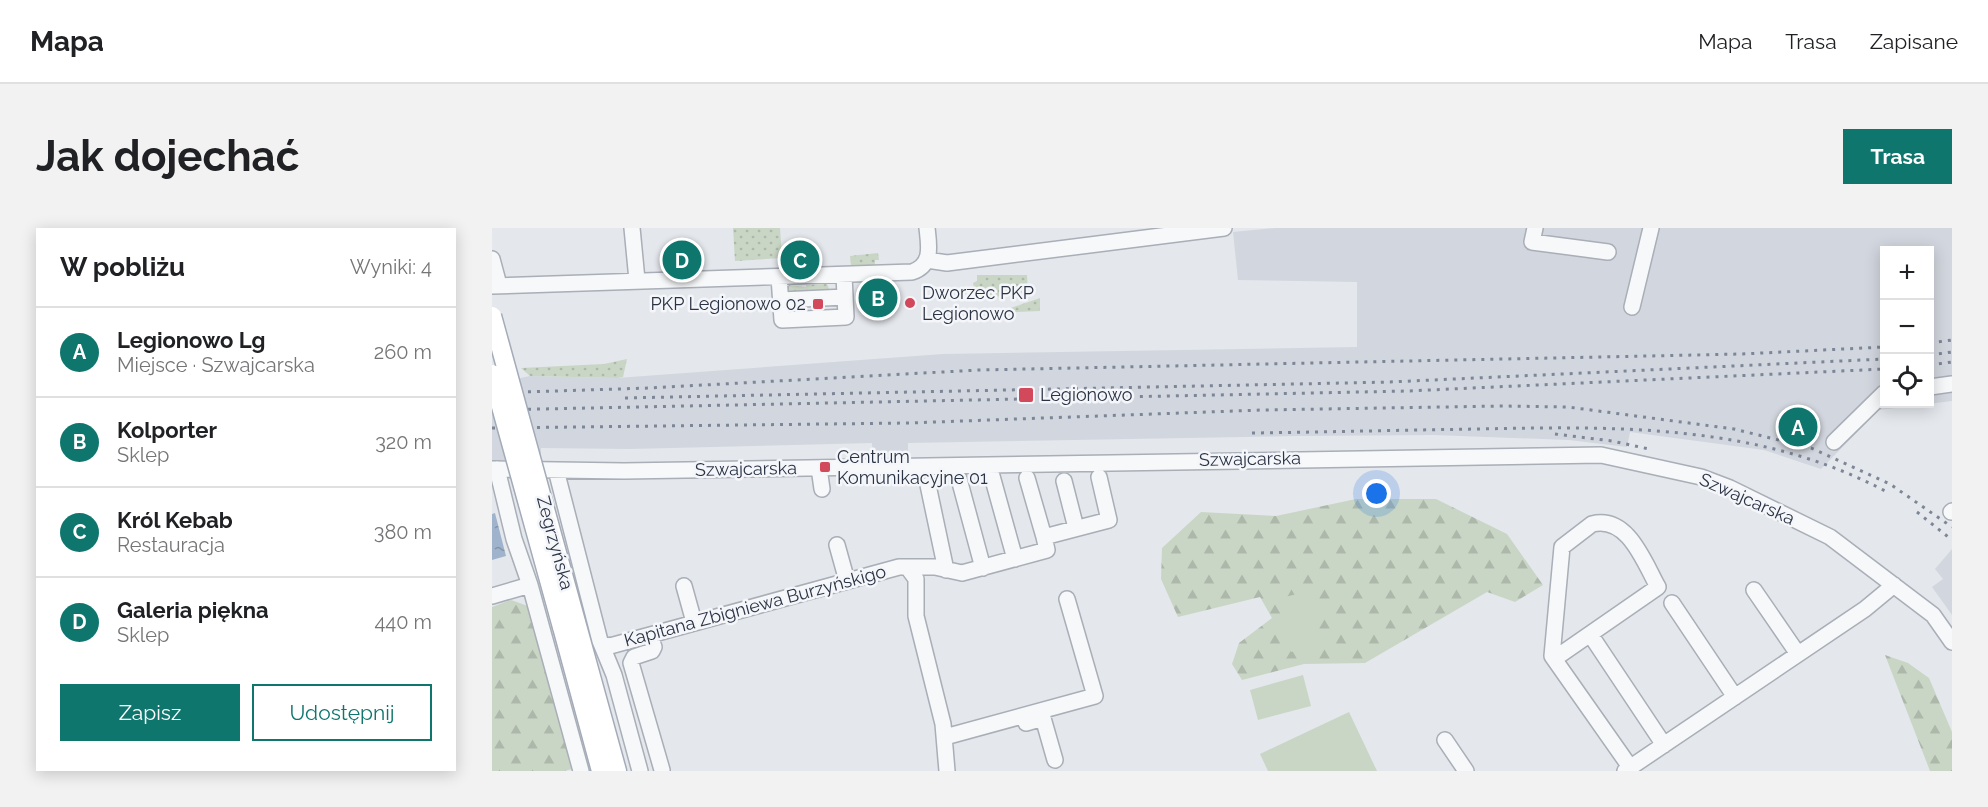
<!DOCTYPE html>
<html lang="pl">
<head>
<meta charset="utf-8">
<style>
	:root { --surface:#fff; --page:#f2f2f2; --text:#202124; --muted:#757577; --line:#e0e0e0; --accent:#0f766e }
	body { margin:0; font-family:Raleway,sans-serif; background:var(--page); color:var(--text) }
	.controls { position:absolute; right:18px; top:18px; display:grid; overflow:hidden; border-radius:0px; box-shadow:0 3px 15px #0003 }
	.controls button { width:54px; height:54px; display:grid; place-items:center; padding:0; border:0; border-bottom:2px solid var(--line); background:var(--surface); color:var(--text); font:30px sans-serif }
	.you { position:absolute; left:885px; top:266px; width:21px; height:21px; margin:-15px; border:4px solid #fff; border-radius:50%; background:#1a73e8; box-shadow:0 0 0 9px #1a73e833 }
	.badge { display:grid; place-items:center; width:39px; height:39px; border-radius:50%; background:var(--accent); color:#fff; font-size:20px; font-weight:700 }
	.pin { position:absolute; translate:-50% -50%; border:3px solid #fff; box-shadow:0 2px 6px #0006 }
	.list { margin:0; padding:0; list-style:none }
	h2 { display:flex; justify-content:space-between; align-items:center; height:78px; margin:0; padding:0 24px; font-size:26px }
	h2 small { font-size:20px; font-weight:400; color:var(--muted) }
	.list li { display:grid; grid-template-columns:39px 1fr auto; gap:18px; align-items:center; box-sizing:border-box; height:90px; padding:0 24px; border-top:2px solid var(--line) }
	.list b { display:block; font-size:22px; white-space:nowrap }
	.list p { margin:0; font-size:20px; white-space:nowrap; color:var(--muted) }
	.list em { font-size:20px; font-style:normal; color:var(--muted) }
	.actions { display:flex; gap:12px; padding:18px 24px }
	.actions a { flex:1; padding:14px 0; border:2px solid var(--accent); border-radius:0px; text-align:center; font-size:21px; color:var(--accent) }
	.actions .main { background:var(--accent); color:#fff }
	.icon { flex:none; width:33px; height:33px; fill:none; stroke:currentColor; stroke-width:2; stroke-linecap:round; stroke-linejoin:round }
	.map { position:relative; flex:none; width:1460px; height:543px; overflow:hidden; border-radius:0px }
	header { display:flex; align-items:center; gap:36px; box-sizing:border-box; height:84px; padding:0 30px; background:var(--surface); border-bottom:2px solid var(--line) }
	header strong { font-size:28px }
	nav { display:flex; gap:33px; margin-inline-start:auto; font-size:21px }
	.intro { display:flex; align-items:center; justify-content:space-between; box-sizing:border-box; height:144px; padding:0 36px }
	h1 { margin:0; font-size:42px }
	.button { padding:15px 27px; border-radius:0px; background:var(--accent); color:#fff; font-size:21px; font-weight:700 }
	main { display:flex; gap:36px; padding:0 36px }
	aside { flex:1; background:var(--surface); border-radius:0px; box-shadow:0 3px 15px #0003 }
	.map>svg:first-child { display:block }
	.built { fill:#d2d6de; fill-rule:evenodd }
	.grass { fill:url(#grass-dots) }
	.forest { fill:url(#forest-firs) }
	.park { fill:#c9d6c5 }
	.water { fill:url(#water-ripples) }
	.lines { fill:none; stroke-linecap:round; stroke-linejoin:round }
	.minor-casing { stroke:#a9aeb7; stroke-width:18 }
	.major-casing { stroke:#a3abb8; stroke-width:21 }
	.minor { stroke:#f7f8fa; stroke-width:15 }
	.major { stroke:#fff; stroke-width:18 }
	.rail { stroke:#7d8696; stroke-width:3; stroke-dasharray:3 6; stroke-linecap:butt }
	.major-bridge-casing { stroke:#a3abb8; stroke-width:21; stroke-linecap:butt }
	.major-bridge { stroke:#fff; stroke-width:18 }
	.poi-dot { fill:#d1495b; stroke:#f4f6f9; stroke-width:2 }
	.labels { text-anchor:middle; stroke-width:5; stroke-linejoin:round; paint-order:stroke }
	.poi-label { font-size:18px; fill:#2b3445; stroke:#f4f6f9; text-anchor:start }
	.street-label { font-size:18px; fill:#2b3445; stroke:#f4f6f9 }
</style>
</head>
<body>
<header>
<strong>Mapa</strong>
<nav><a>Mapa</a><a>Trasa</a><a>Zapisane</a></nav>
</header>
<div class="intro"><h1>Jak dojechać</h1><a class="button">Trasa</a></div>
<main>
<aside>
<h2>W pobliżu<small>Wyniki: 4</small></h2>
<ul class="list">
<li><span class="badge">A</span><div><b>Legionowo Lg</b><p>Miejsce · Szwajcarska</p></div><em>260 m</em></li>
<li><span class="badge">B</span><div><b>Kolporter</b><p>Sklep</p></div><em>320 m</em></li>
<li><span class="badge">C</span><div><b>Król Kebab</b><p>Restauracja</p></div><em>380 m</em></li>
<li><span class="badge">D</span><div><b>Galeria piękna</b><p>Sklep</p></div><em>440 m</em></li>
</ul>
<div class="actions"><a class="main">Zapisz</a><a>Udostępnij</a></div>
</aside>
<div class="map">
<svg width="1460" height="543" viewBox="0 0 1460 543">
	<defs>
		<pattern id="grass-dots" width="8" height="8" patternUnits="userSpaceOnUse" patternTransform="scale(1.5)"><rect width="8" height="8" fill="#c9d6c5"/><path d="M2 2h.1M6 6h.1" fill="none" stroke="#adb8ab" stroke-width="1.8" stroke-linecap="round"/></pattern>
		<pattern id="forest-firs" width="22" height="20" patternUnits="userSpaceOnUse" patternTransform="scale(1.5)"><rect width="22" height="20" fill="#c9d6c5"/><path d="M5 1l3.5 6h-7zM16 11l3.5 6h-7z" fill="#adb8ab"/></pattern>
		<pattern id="water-ripples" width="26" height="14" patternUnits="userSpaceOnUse" patternTransform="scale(1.5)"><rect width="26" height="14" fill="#9fb4cc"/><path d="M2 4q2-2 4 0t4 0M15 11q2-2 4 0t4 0" fill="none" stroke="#8293a7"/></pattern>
	</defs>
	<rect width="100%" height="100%" fill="#e4e7ec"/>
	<path class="built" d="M784,0H1460V173L1387,182L1329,241L1272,222L1138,204L1135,219L1077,212L942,207L806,208L416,215V233L381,234L380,215L137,221L49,220V233L0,232V156L38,148L125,150L451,126L865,119V54L746,52L741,4ZM1392,22H1438V176H1392Z
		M1460,321V387L1440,359L1451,351L1443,341Z"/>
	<path class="grass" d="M241,0H288L290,30L243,33Z
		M386,25L387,32H383V37L359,38L358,28Z
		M485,47H535L536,65L484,71L481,55L485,53Z
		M335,56L338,63L301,67L294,60L297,57L314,59V57Z
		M548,70V83L504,85Z
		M135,131L131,149L125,150L38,148L29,140L112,136Z"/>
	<path class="forest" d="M864,271H944L1015,306L1051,357L1023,374L995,364L873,435L812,436L750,452L740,436L747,415L780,390L768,369L686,389L669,351L670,320L709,284L784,288Z
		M19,372L36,378L84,540L72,543H0V379Z
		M1393,427L1416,435L1437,450L1460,504V543H1438Z"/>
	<path class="park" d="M818,363L830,417L799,424L788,370Z
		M811,447L819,478L766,492L758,462Z
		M857,484L885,543H776L768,526Z"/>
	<path class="water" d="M3,285L14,328L0,332V286Z"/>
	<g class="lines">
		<g class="minor-casing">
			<path id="minor" d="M140,0L145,52
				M1043,0L1040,14L1116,24
				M0,31L7,57
				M435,32L455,35L732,0
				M287,49L290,92L354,89L352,47
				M0,58L420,44C441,37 437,18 435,0
				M289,72L353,69
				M1140,79L1159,0
				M1438,159L1460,156
				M1342,214L1392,165
				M327,240L330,261
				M0,241L132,243L1109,227L1209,249L1238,260L1338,309L1441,387L1460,414
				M5,241L22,311L38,357L89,543
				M64,242L108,413L122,447L148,543
				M500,248L523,331
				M535,250L552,309
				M467,251L491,340
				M572,253L584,300
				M436,257L454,342
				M1459,284L1460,283
				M345,317L355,353
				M416,340L424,351V388L451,496L455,543
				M192,358L202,394
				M1262,362L1306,426
				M0,368L38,357
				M1180,375L1243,469
				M1098,406L1172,517
				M158,407L162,419L160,423L142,429L139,435L170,542
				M112,417L118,418L407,339H443L470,345L555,322L552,309L617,292L607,249
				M1062,431L1166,359C1152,334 1136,287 1100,296L1070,319L1060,428L1138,539
				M534,495L551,490L563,532
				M453,509L603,468L575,371
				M953,512L974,543
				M1133,543L1373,381L1402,357"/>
		</g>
		<g class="major-casing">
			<path id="major" d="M84,394L125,543
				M70,399L109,543"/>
		</g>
		<use href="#minor" class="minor"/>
		<use href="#major" class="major"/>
		<path class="rail" d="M1438,115L1460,112
			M1438,127L1460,124
			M1438,137L1460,134
			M0,165L157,160L487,142L1250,126L1392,119
			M133,170L898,154L1392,131
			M0,182L916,163L1392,141
			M0,200L416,195L770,182L1011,178L1076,179L1242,201L1319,220L1398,256L1460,299
			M760,205C836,204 912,202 987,201C1128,198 1268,196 1395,264
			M1063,206L1120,213L1157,221
			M1425,284L1460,312"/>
		<g class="major-bridge-casing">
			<path id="major-bridge" d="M0,88L84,394
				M0,146L70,399"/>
		</g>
		<use href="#major-bridge" class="major-bridge"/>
	</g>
	<g class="poi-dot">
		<circle cx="418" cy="75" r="6"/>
		<rect x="320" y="70" width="12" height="12" rx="3"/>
		<rect x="526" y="159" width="16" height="16" rx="3"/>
		<rect x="327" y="233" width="12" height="12" rx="3"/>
	</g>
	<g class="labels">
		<g class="poi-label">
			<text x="430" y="71">Dworzec PKP<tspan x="430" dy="21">Legionowo</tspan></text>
			<text x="314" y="82" text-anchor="end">PKP Legionowo 02</text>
			<text x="548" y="173">Legionowo</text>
			<text x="345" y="235">Centrum<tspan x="345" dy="21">Komunikacyjne 01</tspan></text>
		</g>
		<g class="street-label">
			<text transform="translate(758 231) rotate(-1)" y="6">Szwajcarska</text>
			<text transform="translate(254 241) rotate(-1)" y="6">Szwajcarska</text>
			<text transform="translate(1255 271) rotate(24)" y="6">Szwajcarska</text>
			<text transform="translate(63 315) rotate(75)" y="6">Zegrzyńska</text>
			<text transform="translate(263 378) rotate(-15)" y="6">Kapitana Zbigniewa Burzyńskigo</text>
		</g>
	</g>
</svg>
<div class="controls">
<button>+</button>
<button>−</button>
<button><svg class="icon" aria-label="locate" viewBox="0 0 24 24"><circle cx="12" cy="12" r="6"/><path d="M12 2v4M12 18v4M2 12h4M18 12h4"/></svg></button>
</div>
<div class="you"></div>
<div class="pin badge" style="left:1306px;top:199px">A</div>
<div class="pin badge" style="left:386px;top:70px">B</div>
<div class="pin badge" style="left:308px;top:32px">C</div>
<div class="pin badge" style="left:190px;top:32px">D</div>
</div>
</main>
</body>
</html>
